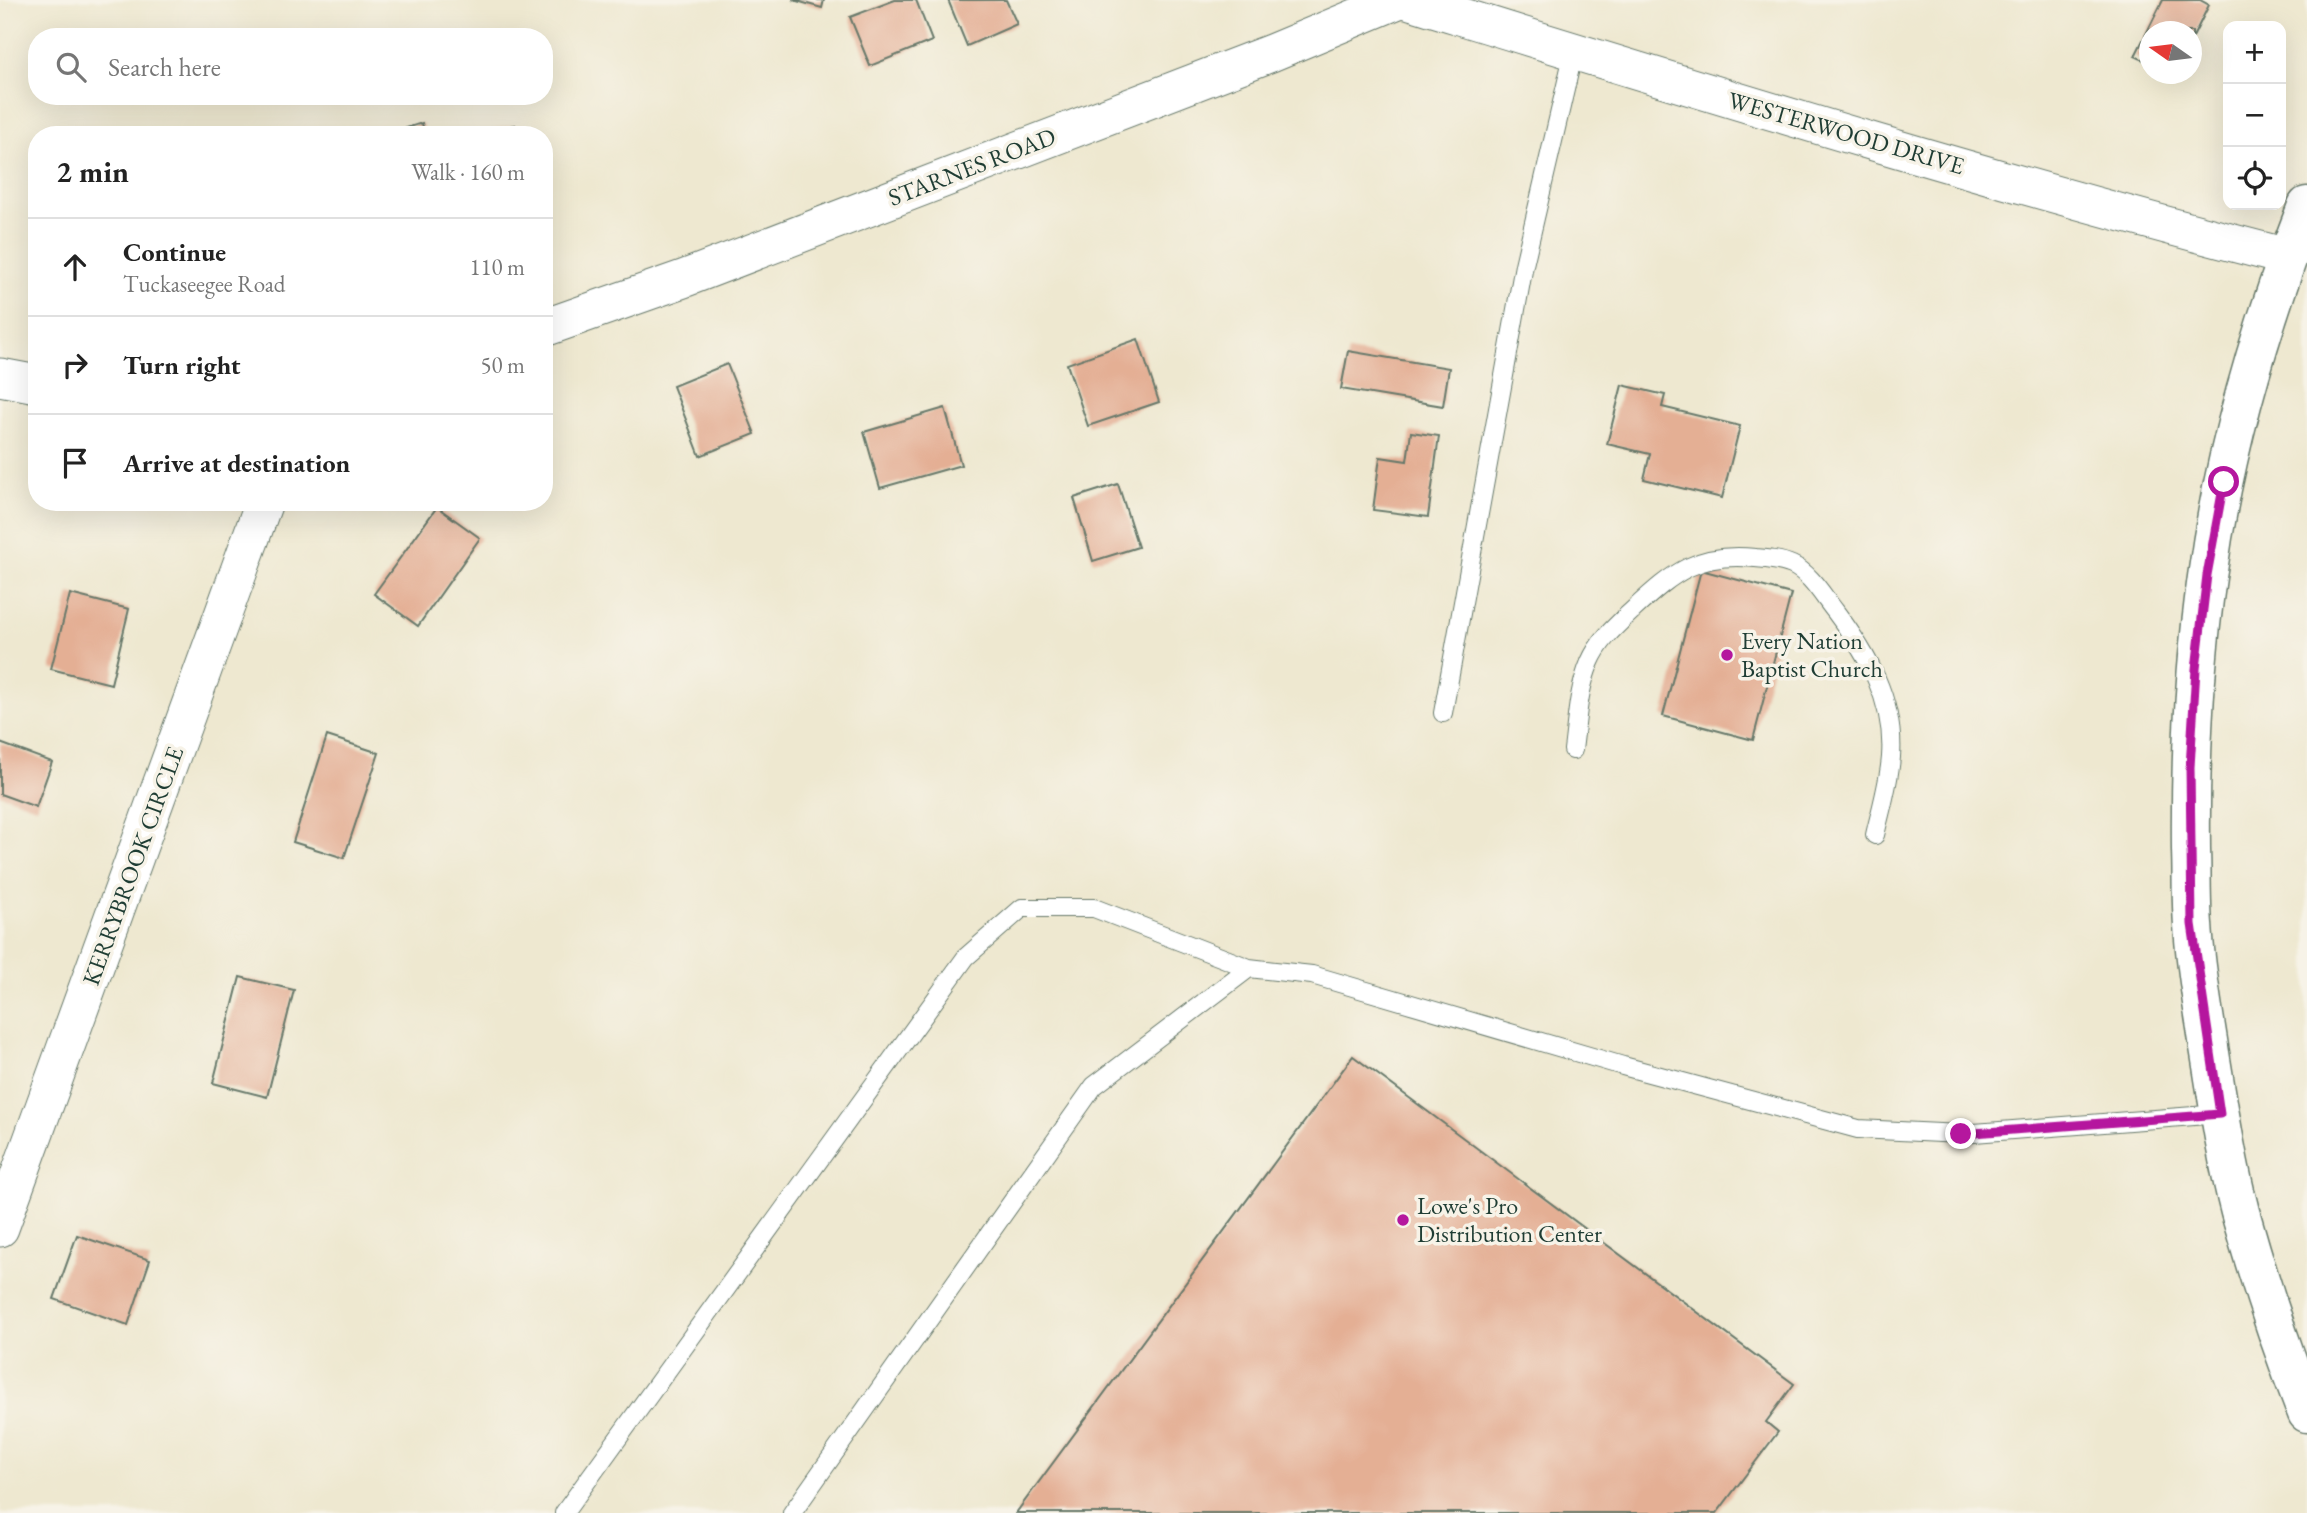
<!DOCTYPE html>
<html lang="en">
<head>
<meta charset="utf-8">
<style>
	:root { --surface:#fff; --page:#f6f6f6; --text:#222; --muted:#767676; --line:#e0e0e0 }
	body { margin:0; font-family:"EB Garamond",serif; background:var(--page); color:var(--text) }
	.controls { position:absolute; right:21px; top:21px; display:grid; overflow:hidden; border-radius:14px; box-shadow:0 7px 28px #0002 }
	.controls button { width:63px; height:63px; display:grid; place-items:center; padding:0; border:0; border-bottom:2px solid var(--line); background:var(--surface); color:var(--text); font:35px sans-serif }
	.compass { position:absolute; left:2139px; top:21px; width:63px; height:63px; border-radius:50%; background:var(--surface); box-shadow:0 7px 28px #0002; rotate:284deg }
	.stop { position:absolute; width:21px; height:21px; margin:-16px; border:5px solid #b5179e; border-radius:50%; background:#fff }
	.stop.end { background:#b5179e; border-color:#fff; box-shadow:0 2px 7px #0008 }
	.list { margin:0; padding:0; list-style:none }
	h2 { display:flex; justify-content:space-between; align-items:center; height:91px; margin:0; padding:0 28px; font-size:30px }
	h2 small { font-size:23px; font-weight:400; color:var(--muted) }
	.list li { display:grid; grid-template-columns:46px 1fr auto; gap:21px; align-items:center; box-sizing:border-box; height:98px; padding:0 28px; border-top:2px solid var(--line) }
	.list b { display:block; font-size:26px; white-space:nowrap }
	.list p { margin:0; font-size:23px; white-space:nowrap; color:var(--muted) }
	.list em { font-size:23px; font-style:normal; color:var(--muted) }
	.icon { flex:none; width:38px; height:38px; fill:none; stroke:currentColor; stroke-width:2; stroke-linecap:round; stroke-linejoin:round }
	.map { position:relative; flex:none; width:2307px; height:1513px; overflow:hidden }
	.search { position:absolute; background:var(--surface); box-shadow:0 7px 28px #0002; left:28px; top:28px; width:525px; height:77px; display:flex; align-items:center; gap:18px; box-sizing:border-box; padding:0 24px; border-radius:28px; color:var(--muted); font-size:26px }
	.panel { position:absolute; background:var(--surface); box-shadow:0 7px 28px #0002; left:28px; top:126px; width:525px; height:385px; border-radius:28px }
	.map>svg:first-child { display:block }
	.building { fill:#e4af94 }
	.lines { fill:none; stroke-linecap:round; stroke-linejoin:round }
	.service-casing { stroke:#67796b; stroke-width:20 }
	.minor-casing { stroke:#67796b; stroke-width:39 }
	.tertiary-casing { stroke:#67796b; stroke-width:41 }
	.service { stroke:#fff; stroke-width:18 }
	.minor { stroke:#fff; stroke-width:37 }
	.tertiary { stroke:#fff; stroke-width:38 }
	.route { stroke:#b5179e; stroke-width:9 }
	.poi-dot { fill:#b5179e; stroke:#f7f3e8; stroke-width:2.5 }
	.labels { text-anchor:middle; stroke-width:7; stroke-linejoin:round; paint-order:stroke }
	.street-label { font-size:24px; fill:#1f3d34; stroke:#f7f3e8 }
	.poi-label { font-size:24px; fill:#1f3d34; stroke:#f7f3e8; text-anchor:start }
</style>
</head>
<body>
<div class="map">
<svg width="2307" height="1513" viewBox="0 0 2307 1513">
	<rect width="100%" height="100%" fill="#f7f3e8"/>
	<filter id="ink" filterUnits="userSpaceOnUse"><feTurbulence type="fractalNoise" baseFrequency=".0143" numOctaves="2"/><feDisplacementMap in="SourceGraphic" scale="14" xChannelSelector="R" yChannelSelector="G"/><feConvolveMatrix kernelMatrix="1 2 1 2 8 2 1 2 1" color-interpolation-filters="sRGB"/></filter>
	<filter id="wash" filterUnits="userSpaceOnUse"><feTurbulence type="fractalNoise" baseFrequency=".00686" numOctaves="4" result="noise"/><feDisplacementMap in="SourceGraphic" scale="28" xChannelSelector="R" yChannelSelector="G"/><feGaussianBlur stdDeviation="1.57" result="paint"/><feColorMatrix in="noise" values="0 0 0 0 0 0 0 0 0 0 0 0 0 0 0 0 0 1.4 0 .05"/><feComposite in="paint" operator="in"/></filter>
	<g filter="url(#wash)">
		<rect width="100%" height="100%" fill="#eee8d0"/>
		<g id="blocks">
			<path class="building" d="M793,0H824L822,8Z
				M895,0H916L932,41L870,66L850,17Z
				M948,0H1006L1017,24L967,46Z
				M2163,0H2200L2209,5L2192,39V32H2150V63L2135,56Z
				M422,123L425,135H388V134Z
				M515,125L517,135H486L485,131Z
				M1138,339L1159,402L1088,426L1067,364Z
				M1348,351L1449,368L1443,406L1341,389Z
				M727,364L755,434L700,456L673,386Z
				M1622,385L1665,395L1662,407L1740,426L1722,498L1644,479L1650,454L1607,444Z
				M945,408L961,465L880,488L864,432Z
				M1411,432L1439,436L1428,517L1373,510L1380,457L1407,461Z
				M1118,484L1138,547L1093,561L1074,498Z
				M437,507L480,538L418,626L374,594Z
				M1701,570L1791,594L1753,740L1663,716Z
				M70,594L129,609L111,684L51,669Z
				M327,736L379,753L344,858L293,842Z
				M0,743L52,762L36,807L0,794Z
				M240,977L294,990L267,1097L213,1083Z
				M1353,1056L1794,1384L1766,1422L1778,1432L1717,1513H1016Z
				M77,1235L150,1260L128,1325L54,1299Z"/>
		</g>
	</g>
	<g filter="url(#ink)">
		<use href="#blocks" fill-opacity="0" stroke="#67796b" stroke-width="2"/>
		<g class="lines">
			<g class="service-casing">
				<path id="service" d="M1443,713L1524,265L1574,51
					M1573,750C1577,720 1578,690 1590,662C1600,639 1617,625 1634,609C1674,572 1698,552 1755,558C1768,559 1781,560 1792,565C1810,573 1823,596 1835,611C1867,654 1895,701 1891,757C1889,783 1881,809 1875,835
					M564,1513L966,957L1022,908H1094L1249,968
					M792,1513L1094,1086L1249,968L1312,975L1623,1066L1858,1129L1961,1134L2220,1114"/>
			</g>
			<g class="minor-casing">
				<path id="minor" d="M1408,0C1700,90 1992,181 2287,257
					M544,328L683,279L1271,53L1398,0
					M0,377L37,384
					M0,1228L264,502"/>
			</g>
			<g class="tertiary-casing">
				<path id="tertiary" d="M2307,206C2261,325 2224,450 2207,577C2194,668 2190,758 2191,850C2192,874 2191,900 2193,924C2195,966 2203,1007 2209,1047C2218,1102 2226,1158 2240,1212C2259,1280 2281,1347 2307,1413"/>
			</g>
			<use href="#service" class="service"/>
			<use href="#minor" class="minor"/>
			<use href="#tertiary" class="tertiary"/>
		</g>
	</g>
	<g class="lines" filter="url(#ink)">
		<path class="route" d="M1961,1134L2220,1114L2192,924L2190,767L2196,669L2207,575L2224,482"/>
	</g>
	<g class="poi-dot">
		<circle cx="1727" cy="655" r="7"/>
		<circle cx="1403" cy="1220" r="7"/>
	</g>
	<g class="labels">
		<g class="street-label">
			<text transform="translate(1846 133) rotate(16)" y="8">WESTERWOOD DRIVE</text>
			<text transform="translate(972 167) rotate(-21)" y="8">STARNES ROAD</text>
			<text transform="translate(133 866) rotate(-70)" y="8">KERRYBROOK CIRCLE</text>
		</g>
		<g class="poi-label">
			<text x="1741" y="649">Every Nation<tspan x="1741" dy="28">Baptist Church</tspan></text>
			<text x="1417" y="1214">Lowe's Pro<tspan x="1417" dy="28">Distribution Center</tspan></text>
		</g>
	</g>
</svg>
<div class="controls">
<button>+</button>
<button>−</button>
<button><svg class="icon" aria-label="locate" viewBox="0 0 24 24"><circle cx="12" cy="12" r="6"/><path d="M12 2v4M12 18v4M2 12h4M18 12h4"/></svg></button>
</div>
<svg class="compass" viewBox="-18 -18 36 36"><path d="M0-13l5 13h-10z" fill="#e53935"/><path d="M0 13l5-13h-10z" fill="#767676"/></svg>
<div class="stop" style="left:2224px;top:482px"></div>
<div class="stop end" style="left:1961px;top:1134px"></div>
<div class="search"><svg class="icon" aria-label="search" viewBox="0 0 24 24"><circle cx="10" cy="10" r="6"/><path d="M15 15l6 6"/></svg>Search here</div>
<section class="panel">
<h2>2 min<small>Walk · 160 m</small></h2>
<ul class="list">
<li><svg class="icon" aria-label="ahead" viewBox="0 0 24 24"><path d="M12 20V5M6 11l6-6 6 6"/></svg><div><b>Continue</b><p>Tuckaseegee Road</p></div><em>110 m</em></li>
<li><svg class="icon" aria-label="right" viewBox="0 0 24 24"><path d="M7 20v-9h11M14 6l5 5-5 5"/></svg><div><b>Turn right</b></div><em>50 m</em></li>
<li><svg class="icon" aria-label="arrive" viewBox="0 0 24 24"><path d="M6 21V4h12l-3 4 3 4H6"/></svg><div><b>Arrive at destination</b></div></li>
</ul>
</section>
</div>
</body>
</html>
